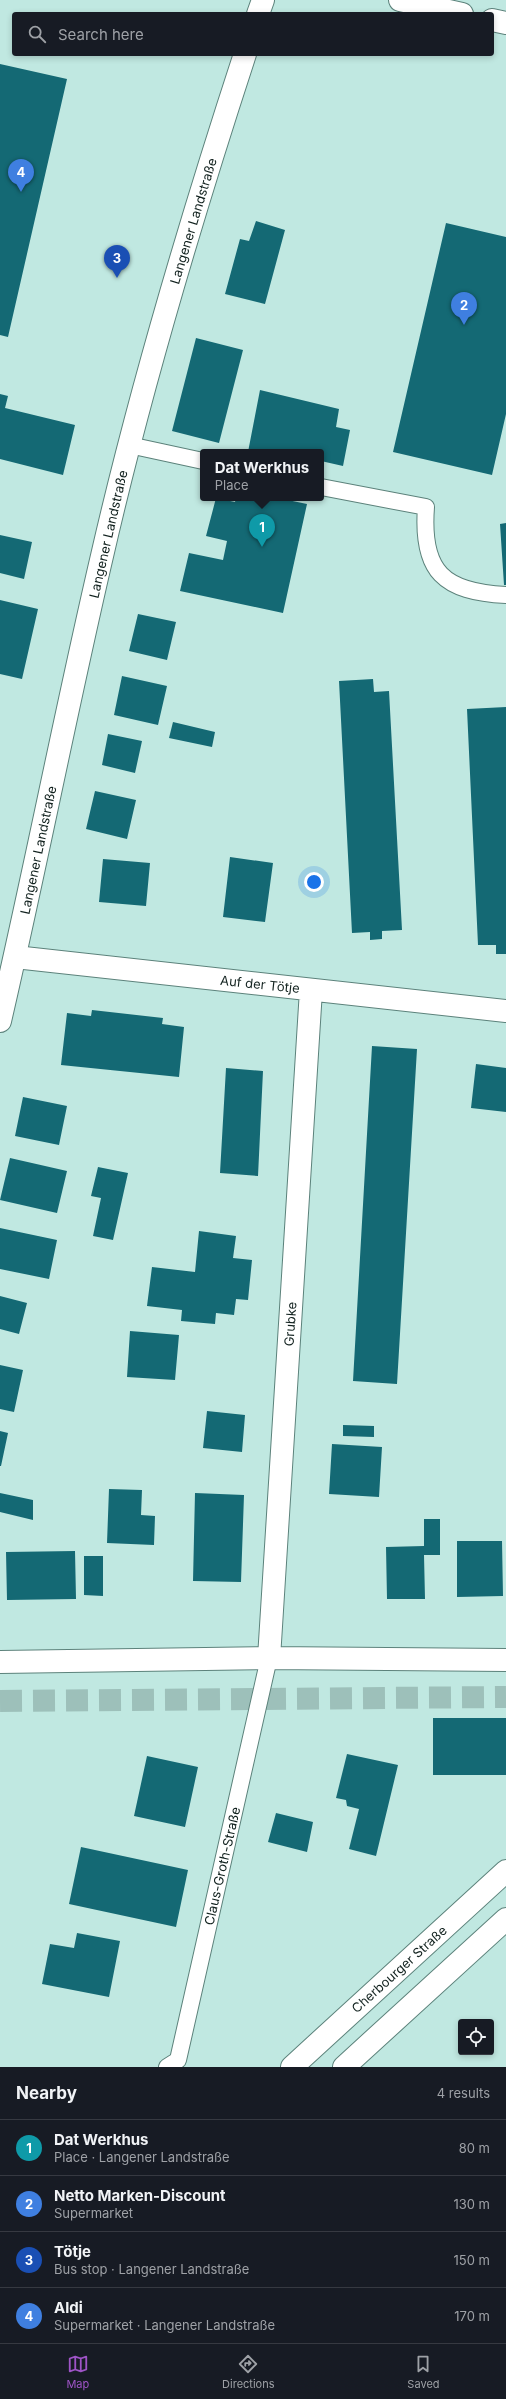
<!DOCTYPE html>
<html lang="en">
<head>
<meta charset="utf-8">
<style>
	:root { --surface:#171b24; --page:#242831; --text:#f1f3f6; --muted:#9ea1a6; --line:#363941; --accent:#9f54c7 }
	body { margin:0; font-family:Inter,sans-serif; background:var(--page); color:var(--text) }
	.controls { position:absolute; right:12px; bottom:12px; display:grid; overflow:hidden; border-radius:4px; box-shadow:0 2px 6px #0003 }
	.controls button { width:36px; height:36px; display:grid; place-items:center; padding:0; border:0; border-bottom:1px solid var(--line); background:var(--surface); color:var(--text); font:20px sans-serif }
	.you { position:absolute; left:314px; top:882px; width:14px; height:14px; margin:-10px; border:3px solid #fff; border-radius:50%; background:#1a73e8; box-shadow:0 0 0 6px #1a73e833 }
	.badge { display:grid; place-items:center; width:26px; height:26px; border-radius:50%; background:var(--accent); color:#fff; font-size:13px; font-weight:700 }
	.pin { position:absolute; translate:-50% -33px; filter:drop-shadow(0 1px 2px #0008) }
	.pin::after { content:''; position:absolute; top:21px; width:14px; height:12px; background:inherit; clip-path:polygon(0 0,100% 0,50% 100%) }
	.popup { position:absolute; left:200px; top:449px; width:124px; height:52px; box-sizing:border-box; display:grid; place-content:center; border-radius:4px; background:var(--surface); filter:drop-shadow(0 1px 3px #0005); font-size:13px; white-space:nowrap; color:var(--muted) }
	.popup b { font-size:15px; color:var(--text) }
	.popup::after { content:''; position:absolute; left:50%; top:100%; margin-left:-8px; border:8px solid transparent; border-top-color:var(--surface) }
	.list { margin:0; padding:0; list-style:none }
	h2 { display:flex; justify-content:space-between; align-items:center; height:52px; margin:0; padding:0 16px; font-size:17px }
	h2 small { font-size:13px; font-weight:400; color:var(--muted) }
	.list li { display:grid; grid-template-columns:26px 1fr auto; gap:12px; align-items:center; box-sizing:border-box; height:56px; padding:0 16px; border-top:1px solid var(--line) }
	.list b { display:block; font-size:15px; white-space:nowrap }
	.list p { margin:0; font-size:13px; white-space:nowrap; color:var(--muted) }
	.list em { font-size:13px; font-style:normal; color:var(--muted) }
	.icon { flex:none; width:22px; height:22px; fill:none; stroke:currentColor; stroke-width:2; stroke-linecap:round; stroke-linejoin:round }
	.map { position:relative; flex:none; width:506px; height:2067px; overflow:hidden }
	.search { position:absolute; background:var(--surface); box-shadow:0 2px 6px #0003; left:12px; right:12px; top:12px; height:44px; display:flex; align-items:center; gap:10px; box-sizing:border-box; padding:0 14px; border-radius:4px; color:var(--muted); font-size:15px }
	.sheet { height:276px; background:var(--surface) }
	nav { display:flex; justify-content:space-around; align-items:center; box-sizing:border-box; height:56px; border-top:1px solid var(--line); background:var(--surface); font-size:11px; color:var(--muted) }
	nav a { display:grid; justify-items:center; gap:2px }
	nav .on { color:var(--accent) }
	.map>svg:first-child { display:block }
	.building { fill:#146974 }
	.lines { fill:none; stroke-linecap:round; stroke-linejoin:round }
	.primary-tunnel { stroke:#9dc0ba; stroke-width:22; stroke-dasharray:22 11; stroke-linecap:butt }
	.service-casing { stroke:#5c827b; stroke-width:18 }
	.minor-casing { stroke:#5c827b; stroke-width:24 }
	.primary-casing { stroke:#5c827b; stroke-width:24 }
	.service { stroke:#fff; stroke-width:16 }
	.minor { stroke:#fff; stroke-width:22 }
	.primary { stroke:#fff; stroke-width:22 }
	.labels { text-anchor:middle; stroke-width:4; stroke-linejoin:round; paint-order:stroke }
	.street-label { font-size:13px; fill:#12221f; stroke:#fff }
</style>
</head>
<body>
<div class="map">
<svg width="506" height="2067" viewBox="0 0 506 2067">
	<rect width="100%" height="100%" fill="#c0e8e1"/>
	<path class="building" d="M0,64L67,79L8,337L0,335Z
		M256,221L285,230L265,304L225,294L240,239L249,241Z
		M446,223L506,237V414L492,475L393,452Z
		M196,338L243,350L219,443L172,431Z
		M260,390L339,409L336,427L350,430L343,466L321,461V452H248Z
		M0,394L8,396L5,408L75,425L63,475L0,459Z
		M216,498L235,502L236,498H278L307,504L283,613L180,591L189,553L223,560L227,541L206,536Z
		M506,523V585H504L500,524Z
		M0,535L32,542L24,579L0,573Z
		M0,600L38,609L22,679L0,674Z
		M138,614L176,622L167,660L129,651Z
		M122,676L167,686L158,725L114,715Z
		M373,679L374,692L389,691L402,930L382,931V939L370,940V932L352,933L339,681Z
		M506,707V954H496V945H478L467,709Z
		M173,722L215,732L212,747L169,738Z
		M108,734L142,741L135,773L102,765Z
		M95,791L136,800L127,839L86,829Z
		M230,857L273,863L265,922L223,917Z
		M103,859L150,863L146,906L99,902Z
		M92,1010L163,1018L162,1024L184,1027L179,1077L61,1065L67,1013L91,1016Z
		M372,1046L417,1049L397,1384L353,1381Z
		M476,1064L506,1068V1112L471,1108Z
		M226,1068L263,1071L258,1176L220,1173Z
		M23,1097L67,1106L59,1145L15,1136Z
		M10,1158L67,1171L57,1213L0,1200Z
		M98,1167L128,1173L113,1240L93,1236L101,1198L91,1196Z
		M0,1228L57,1240L49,1279L0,1269Z
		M199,1231L236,1236L233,1258L252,1260L248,1300L236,1299L234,1315L216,1313L215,1324L181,1321L182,1310L147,1306L152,1267L195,1272Z
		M0,1296L27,1303L19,1334L0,1329Z
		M130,1331L179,1335L175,1380L127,1377Z
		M0,1365L23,1370L14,1412L0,1409Z
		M207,1411L245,1415L242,1452L203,1448Z
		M343,1425L374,1426V1437L343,1436Z
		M0,1431L8,1433L1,1466H0Z
		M332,1444L382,1447L379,1497L329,1494Z
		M109,1489L142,1490L141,1515L155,1516L154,1545L107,1543Z
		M0,1493L33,1500V1520L0,1512Z
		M195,1493L244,1495L241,1582L193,1581Z
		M424,1519H440V1555H424L425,1599H387L386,1547L424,1546Z
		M457,1541H502L503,1596L457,1597Z
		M75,1551L76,1599L7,1600L6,1552Z
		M84,1556H103V1596L84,1595Z
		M433,1718H506V1775H433Z
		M347,1754L398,1765L376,1856L349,1849L359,1809L347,1806L346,1800L336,1798Z
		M147,1756L198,1767L185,1827L134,1816Z
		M276,1813L313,1822L307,1852L268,1842Z
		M81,1847L188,1870L176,1927L69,1904Z
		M77,1933L120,1941L109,1997L42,1984L50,1944L74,1948Z"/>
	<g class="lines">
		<path class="primary-tunnel" d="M0,1701L506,1697"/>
		<g class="service-casing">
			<path id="service" d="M129,445L203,461
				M321,487L426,507C421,572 444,592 506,595
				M167,2067L178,2060L269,1658"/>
		</g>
		<g class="minor-casing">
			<path id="minor" d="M400,0L462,14
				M492,20L506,23
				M15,957L506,1011
				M269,1658L311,990
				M0,1662L269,1658L506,1660"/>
		</g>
		<g class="primary-casing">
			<path id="primary" d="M258,14L263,0
				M0,1021C36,866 66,710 102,556C141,386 191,219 245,54
				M292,2067L506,1871
				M344,2067L506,1919"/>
		</g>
		<use href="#service" class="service"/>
		<use href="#minor" class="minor"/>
		<use href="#primary" class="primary"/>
	</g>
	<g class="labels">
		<g class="street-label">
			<text transform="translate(193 221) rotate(-73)" y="5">Langener Landstraße</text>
			<text transform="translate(108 534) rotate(-77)" y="5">Langener Landstraße</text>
			<text transform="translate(38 850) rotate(-78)" y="5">Langener Landstraße</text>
			<text transform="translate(260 984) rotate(6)" y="5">Auf der Tötje</text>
			<text transform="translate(290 1324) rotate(-86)" y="5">Grubke</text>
			<text transform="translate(222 1866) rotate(-77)" y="5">Claus-Groth-Straße</text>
			<text transform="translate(399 1969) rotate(-42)" y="5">Cherbourger Straße</text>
		</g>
	</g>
</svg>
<div class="controls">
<button><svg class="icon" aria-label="locate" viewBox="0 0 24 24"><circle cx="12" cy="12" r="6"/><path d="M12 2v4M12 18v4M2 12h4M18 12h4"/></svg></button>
</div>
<div class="you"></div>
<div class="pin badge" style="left:262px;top:547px;background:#0f9aa8">1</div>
<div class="popup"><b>Dat Werkhus</b>Place</div>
<div class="pin badge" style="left:464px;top:325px;background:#3f7fe0">2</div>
<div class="pin badge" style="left:117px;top:278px;background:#1a4fb4">3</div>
<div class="pin badge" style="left:21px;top:192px;background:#3f7fe0">4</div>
<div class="search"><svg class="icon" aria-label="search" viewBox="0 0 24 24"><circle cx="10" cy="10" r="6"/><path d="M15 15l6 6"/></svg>Search here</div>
</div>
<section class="sheet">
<h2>Nearby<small>4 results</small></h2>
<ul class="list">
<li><span class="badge" style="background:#0f9aa8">1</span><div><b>Dat Werkhus</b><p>Place · Langener Landstraße</p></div><em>80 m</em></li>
<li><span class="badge" style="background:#3f7fe0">2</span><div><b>Netto Marken-Discount</b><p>Supermarket</p></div><em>130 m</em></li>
<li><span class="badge" style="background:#1a4fb4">3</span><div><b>Tötje</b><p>Bus stop · Langener Landstraße</p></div><em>150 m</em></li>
<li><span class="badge" style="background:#3f7fe0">4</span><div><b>Aldi</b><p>Supermarket · Langener Landstraße</p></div><em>170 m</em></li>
</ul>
</section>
<nav>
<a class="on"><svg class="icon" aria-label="map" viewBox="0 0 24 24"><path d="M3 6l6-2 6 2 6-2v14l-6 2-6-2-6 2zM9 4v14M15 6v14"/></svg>Map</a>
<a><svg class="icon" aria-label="directions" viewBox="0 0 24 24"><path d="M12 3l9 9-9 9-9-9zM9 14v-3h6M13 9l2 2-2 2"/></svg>Directions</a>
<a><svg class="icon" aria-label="saved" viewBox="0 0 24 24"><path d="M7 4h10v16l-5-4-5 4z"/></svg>Saved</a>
</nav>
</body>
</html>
